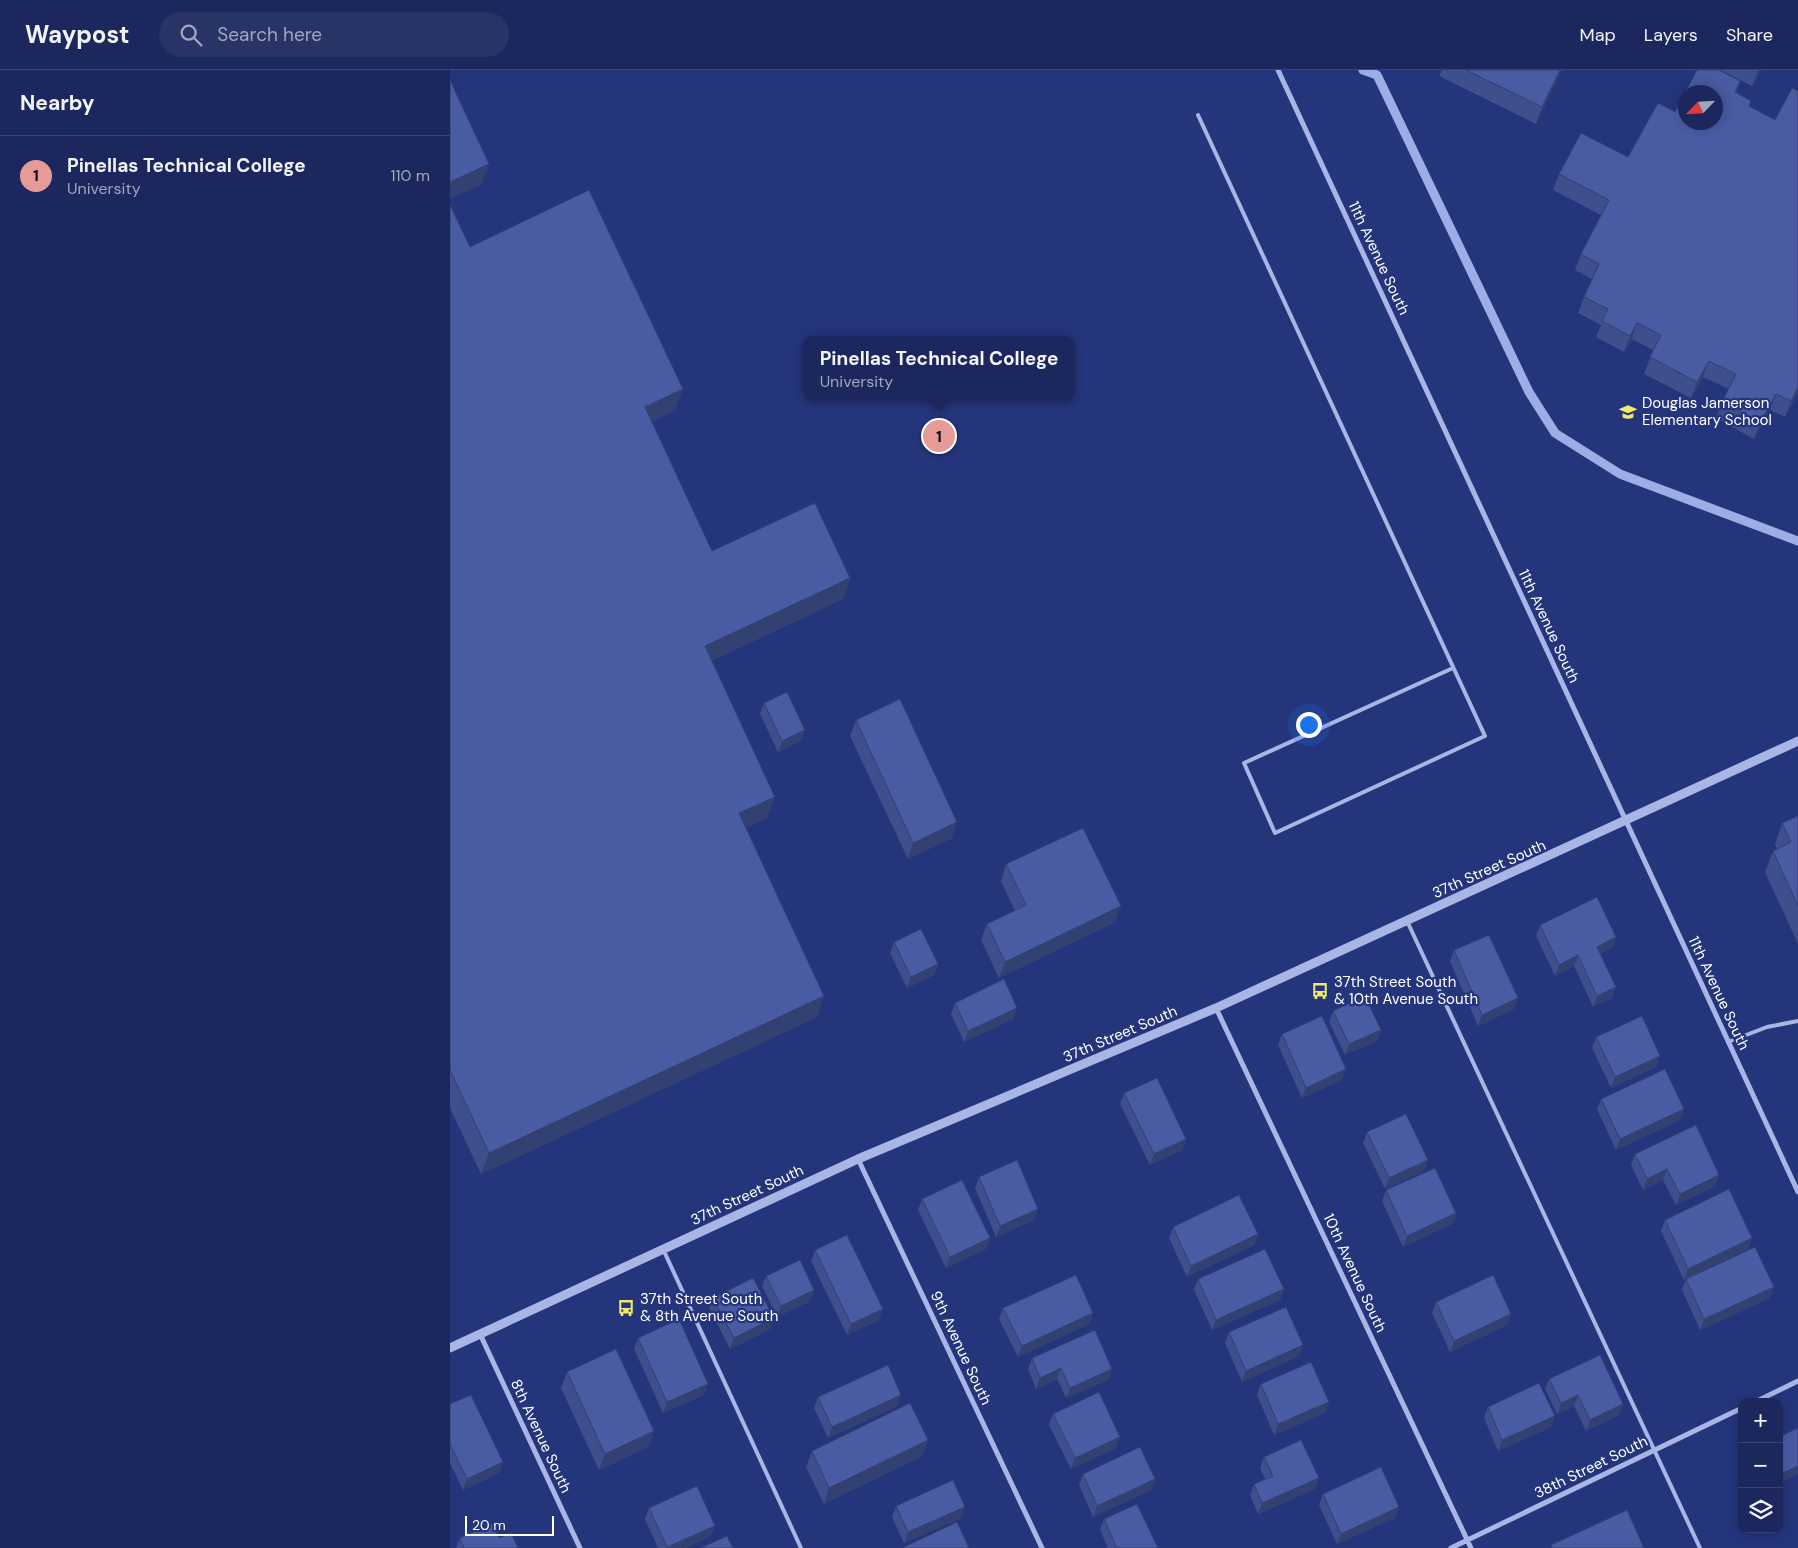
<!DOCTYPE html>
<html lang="en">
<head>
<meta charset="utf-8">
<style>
	:root { --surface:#1c285d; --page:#293466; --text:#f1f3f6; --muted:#a0a6bc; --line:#3a4472; --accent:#e69b98 }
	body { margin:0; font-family:"DM Sans",sans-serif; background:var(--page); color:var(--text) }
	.controls { position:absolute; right:15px; bottom:15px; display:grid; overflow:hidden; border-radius:10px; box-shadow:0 2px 12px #0003 }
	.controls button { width:45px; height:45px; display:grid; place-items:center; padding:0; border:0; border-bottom:1px solid var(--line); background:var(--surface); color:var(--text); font:25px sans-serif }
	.compass { position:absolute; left:1228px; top:15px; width:45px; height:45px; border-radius:50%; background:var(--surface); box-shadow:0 2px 12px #0003; rotate:245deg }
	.scale { position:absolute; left:15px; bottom:12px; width:89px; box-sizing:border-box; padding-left:5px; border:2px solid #fff; border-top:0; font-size:14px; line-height:18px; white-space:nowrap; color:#fff; -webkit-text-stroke:4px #25357c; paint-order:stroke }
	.you { position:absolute; left:858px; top:654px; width:18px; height:18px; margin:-12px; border:4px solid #fff; border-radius:50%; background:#1a73e8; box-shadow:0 0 0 8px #1a73e833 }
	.badge { display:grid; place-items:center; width:32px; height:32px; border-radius:50%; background:var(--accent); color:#111; font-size:16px; font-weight:700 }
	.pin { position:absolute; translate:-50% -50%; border:2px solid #fff; box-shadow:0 1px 5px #0006 }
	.popup { position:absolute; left:353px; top:266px; width:272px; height:65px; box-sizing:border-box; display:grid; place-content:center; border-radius:10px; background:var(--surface); filter:drop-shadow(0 1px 4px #0005); font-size:16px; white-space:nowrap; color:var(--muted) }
	.popup b { font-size:19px; color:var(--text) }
	.popup::after { content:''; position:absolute; left:50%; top:100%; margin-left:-10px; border:10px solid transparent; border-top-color:var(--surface) }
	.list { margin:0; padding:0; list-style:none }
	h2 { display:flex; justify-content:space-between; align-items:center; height:65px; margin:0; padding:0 20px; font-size:21px }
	h2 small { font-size:16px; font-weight:400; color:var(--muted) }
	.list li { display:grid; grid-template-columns:32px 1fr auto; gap:15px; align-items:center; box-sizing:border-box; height:80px; padding:0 20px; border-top:1px solid var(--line) }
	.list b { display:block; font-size:19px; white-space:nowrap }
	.list p { margin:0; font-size:16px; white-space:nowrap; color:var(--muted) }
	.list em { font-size:16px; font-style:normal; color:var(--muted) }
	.icon { flex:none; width:28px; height:28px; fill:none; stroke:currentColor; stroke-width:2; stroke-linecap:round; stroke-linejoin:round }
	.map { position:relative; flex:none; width:1348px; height:1478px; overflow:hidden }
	header { display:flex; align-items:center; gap:30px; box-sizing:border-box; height:70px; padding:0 25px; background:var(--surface); border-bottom:1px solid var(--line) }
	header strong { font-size:24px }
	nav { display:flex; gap:28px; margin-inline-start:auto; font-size:18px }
	.search { width:350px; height:45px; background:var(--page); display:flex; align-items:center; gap:12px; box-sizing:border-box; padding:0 18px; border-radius:28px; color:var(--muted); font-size:19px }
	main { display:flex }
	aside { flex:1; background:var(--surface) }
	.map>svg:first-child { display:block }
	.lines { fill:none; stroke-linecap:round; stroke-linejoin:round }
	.stream { stroke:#9dade6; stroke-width:9 }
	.service { stroke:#a9b5e5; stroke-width:4 }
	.minor { stroke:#a9b5e5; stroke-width:5 }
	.tertiary { stroke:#a9b5e5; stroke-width:9 }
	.wall { fill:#3f4e8c }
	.shaded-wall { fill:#334072 }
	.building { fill:#495ba3; stroke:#334072; fill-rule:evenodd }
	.labels { text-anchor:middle; stroke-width:4.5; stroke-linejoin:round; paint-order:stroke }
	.street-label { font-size:15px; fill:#fff; stroke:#25357c }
	.poi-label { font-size:15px; fill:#fff; stroke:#25357c; text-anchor:start }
</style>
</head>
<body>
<header>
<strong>Waypost</strong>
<div class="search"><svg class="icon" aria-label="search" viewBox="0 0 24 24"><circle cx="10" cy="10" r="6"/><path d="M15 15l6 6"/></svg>Search here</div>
<nav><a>Map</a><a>Layers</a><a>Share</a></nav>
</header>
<main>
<aside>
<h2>Nearby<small></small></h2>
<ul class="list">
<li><span class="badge">1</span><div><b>Pinellas Technical College</b><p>University</p></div><em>110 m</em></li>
</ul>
</aside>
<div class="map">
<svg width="1348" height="1478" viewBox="0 0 1348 1478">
	<rect width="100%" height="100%" fill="#25357c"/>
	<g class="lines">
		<path class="stream" d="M913,0L927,5L1079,322L1105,363L1170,404L1348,471"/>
		<path class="service" d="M748,45L1035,666L825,763L794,693L1003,598
			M957,851L1250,1478
			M1278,972L1317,957L1348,951
			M213,1179L351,1478"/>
		<path class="minor" d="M828,0L1348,1122
			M766,938L1021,1478
			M408,1089L592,1478
			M30,1264L130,1478
			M1305,1332L1348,1311
			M1001,1478L1292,1338"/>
		<path class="tertiary" d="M0,1278L408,1089L766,938L1348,671"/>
	</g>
	<path class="wall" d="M992,0H1112L1086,54L989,6Z
		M1270,0H1311L1302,16Z
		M1290,11L1286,23L1301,31L1299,37L1348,322L1335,347L1320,340L1304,369L1266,348L1272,332L1279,319L1253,307L1241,328L1194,304L1203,280L1182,269L1174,282L1146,267L1151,255L1128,243L1134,227L1142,209L1125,200L1131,184L1151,145L1103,120L1109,104L1178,87L1225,42Z
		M0,135L20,177L225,340L201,352L262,481L400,508L393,529L261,591L317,748L295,758L367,947L31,1104L0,1038Z
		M314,633L351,671L328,682L310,644Z
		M406,650L502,768L458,789L400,666Z
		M1348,746V874L1315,802L1323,781L1327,779L1325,774L1332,753Z
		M556,794L665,852L549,908L531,870L537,854L565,841L551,811Z
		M1090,855L1166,867L1162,878L1150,884L1162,928L1143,937L1124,896L1105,906L1086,866Z
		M444,872L488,894L484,905L457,918L440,883Z
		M1004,880L1064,939L1028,956L1000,891Z
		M505,933L567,938L563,949L514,972L501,944Z
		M883,941L931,960L927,971L895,985L879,952Z
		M832,964L892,1010L852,1028L828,975Z
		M1146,967L1206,997L1161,1018L1142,978Z
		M674,1023L736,1069L732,1080L700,1095L670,1034Z
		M1151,1029L1234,1039L1230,1050L1166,1080L1147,1039Z
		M917,1062L978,1090L974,1101L935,1119L913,1073Z
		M1185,1084L1269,1105L1265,1116L1226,1135L1213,1110L1193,1120L1181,1095Z
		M529,1107L584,1150L546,1167L525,1118Z
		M936,1120L1006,1143L1002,1154L953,1177L932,1131Z
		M472,1129L540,1168L536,1179L496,1198L468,1140Z
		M1215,1150L1302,1168L1298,1179L1234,1210L1211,1161Z
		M723,1157L808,1164L804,1175L737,1207L719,1168Z
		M365,1180L429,1250L397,1265L361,1191Z
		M316,1206L364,1220L360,1231L327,1247L312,1216Z
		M748,1209L834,1219L830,1230L762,1260L744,1220Z
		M1236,1209L1320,1228L1250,1260L1232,1220Z
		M263,1228L320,1259L280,1279L259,1238Z
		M986,1232L1061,1244L1057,1255L1000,1282L982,1243Z
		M553,1238L643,1243L639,1254L568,1287L549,1249Z
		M779,1262L849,1286L792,1312L775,1273Z
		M188,1268L258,1314L254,1325L213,1343L184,1279Z
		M582,1288L662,1299L658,1310L616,1328L607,1309L586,1319L578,1299Z
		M117,1302L204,1361L198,1377L149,1400L111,1318Z
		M1099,1309L1173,1334L1169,1345L1136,1361L1124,1336L1107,1344L1095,1319Z
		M811,1314L875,1343L824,1365L807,1325Z
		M368,1327L447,1336L378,1368L364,1338Z
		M0,1334L49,1403L13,1420L0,1393Z
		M1038,1337L1101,1357L1048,1381L1034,1348Z
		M603,1344L666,1378L621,1399L599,1355Z
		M478,1370L472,1386L374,1434L356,1397L362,1381Z
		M814,1387L865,1419L808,1444L800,1425L804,1414L815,1409L810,1398Z
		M633,1404L705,1409L701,1420L643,1447L629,1415Z
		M873,1424L945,1448L887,1474L869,1435Z
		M446,1436L511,1448L454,1473L442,1447Z
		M199,1438L261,1466L235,1478H208L195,1449Z
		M654,1449L708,1478H658L650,1460Z
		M10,1468H49L68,1478H6Z"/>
	<path class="shaded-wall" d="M1110,0H1112L1110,4L1086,54L1092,37Z
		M1308,0H1311L1302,16Z
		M39,94L31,115L0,129V112Z
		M1187,253L1182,269L1174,282L1180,266Z
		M1259,291L1253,307L1241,328L1247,312Z
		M1348,317V322L1335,347L1341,331Z
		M233,319L225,340L187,358L195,337Z
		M1326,324L1320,340L1304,369L1310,352Z
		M400,508L393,529L247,597L255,576Z
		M355,660L351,671L328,682L332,671Z
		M325,727L317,748L281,764L289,743Z
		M507,752L502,768L458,789L463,773Z
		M671,836L665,852L549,908L555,892Z
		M1166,867L1162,878L1143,888L1147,877Z
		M1128,885L1124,896L1105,906L1109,895Z
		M488,894L484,905L457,918L461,907Z
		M1166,917L1162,928L1143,937L1147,926Z
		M374,926L367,947L31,1104L39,1083Z
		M1068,928L1064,939L1028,956L1032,945Z
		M567,938L563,949L514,972L518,961Z
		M931,960L927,971L895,985L899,974Z
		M1210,986L1206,997L1161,1018L1165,1007Z
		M896,999L892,1010L852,1028L856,1018Z
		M1234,1039L1230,1050L1166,1080L1170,1069Z
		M736,1069L732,1080L700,1095L704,1084Z
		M978,1090L974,1101L935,1119L939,1108Z
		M1217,1099L1213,1110L1193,1120L1197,1109Z
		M1269,1105L1265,1116L1226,1135L1230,1124Z
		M588,1139L584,1150L546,1167L550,1156Z
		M1006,1143L1002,1154L953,1177L957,1166Z
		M808,1164L804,1175L737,1207L741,1196Z
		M540,1168L536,1179L496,1198L500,1187Z
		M1302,1168L1298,1179L1234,1210L1238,1199Z
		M1324,1217L1320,1228L1250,1260L1254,1249Z
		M834,1219L830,1230L762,1260L766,1250Z
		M364,1220L360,1231L327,1247L331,1236Z
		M433,1239L429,1250L397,1265L401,1254Z
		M643,1243L639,1254L568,1287L572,1276Z
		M1061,1244L1057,1255L1000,1282L1004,1271Z
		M324,1248L320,1259L280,1279L284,1268Z
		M853,1275L849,1286L792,1312L796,1301Z
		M611,1298L607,1309L586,1319L590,1308Z
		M662,1299L658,1310L616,1328L620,1318Z
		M258,1314L254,1325L213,1343L217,1332Z
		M451,1325L447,1336L378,1368L382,1357Z
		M1128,1325L1124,1336L1107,1344L1111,1333Z
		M879,1332L875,1343L824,1365L828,1354Z
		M1173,1334L1169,1345L1136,1361L1140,1350Z
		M1105,1346L1101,1357L1048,1381L1052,1370Z
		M204,1361L198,1377L149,1400L155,1384Z
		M670,1367L666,1378L621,1399L625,1388Z
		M478,1370L472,1386L374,1434L379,1418Z
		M53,1392L49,1403L13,1420L17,1409Z
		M1348,1396V1404L1329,1414V1405Z
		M869,1408L865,1419L808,1444L812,1433Z
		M705,1409L701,1420L643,1447L647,1436Z
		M515,1437L511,1448L454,1473L458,1462Z
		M949,1437L945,1448L887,1474L891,1464Z
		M265,1456L261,1466L235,1478H217Z"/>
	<path class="building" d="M1016,0H1110L1092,37Z
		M1247,0H1269L1290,11L1285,22L1301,31L1299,36L1325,50L1342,18L1348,21V317L1341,331L1326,324L1310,352L1272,332L1286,304L1259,291L1247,312L1200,287L1211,265L1187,253L1180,266L1152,251L1158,239L1134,227L1149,194L1131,184L1159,130L1109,104L1131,63L1178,87L1208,33L1225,42ZM1236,22H1266V52H1236Z
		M0,10L39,94L0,112Z
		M139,120L233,319L195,337L262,481L365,433L400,508L255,576L325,727L289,743L374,926L39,1083L0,1000V135L20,177Z
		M337,622L355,660L332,671L314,633Z
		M450,629L507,752L463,773L406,650Z
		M1348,746V836L1323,781L1341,772L1332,753Z
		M633,758L671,836L555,892L537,854L576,835L556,794Z
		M1147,827L1166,867L1147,877L1166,917L1147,926L1128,885L1109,895L1090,855Z
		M471,859L488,894L461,907L444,872Z
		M1039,865L1068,928L1032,945L1004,880Z
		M554,909L567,938L518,961L505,933Z
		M915,926L931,960L899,974L883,941Z
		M872,946L896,999L856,1018L832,964Z
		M1192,946L1210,986L1165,1007L1146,967Z
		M1215,999L1234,1039L1170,1069L1151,1029Z
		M707,1008L736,1069L704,1084L674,1023Z
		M956,1044L978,1090L939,1108L917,1062Z
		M1246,1055L1269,1105L1230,1124L1217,1099L1197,1109L1185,1084Z
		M567,1090L588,1139L550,1156L529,1107Z
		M985,1098L1006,1143L957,1166L936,1120Z
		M512,1110L540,1168L500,1187L472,1129Z
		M1279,1119L1302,1168L1238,1199L1215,1150Z
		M789,1125L808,1164L741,1196L723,1157Z
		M397,1165L433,1239L401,1254L365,1180Z
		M1305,1177L1324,1217L1254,1249L1236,1209Z
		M815,1179L834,1219L766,1250L748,1209Z
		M350,1190L364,1220L331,1236L316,1206Z
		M626,1205L643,1243L572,1276L553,1238Z
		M1043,1205L1061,1244L1004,1271L986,1232Z
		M303,1208L324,1248L284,1268L263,1228Z
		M836,1237L853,1275L796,1301L779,1262Z
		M229,1249L258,1314L217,1332L188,1268Z
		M645,1260L662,1299L620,1318L611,1298L590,1308L582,1288Z
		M166,1279L204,1361L155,1384L117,1302Z
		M1150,1285L1173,1334L1140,1350L1128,1325L1111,1333L1099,1309Z
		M861,1292L879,1332L828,1354L811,1314Z
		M438,1295L451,1325L382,1357L368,1327Z
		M1089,1313L1105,1346L1052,1370L1038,1337Z
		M649,1322L670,1367L625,1388L603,1344Z
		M21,1325L53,1392L17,1409L0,1374V1334Z
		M460,1333L478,1370L379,1418L362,1381Z
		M1348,1358V1396L1329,1405V1367Z
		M851,1370L869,1408L812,1433L804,1414L823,1406L814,1387Z
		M690,1377L705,1409L647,1436L633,1404Z
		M931,1397L949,1437L891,1464L873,1424Z
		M503,1410L515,1437L458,1462L446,1436Z
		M247,1416L265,1456L217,1477L199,1438Z
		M687,1434L708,1478H667L654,1449Z
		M1177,1440L1194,1478H1102L1101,1475Z
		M507,1452L519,1478H452Z
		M43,1453L49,1468L61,1463L68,1478H14L10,1468Z
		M277,1466L283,1478H251Z"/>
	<defs>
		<g id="school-bare" transform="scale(1.35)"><path d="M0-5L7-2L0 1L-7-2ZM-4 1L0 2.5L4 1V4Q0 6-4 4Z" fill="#efea6d" stroke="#25357c" stroke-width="2.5" paint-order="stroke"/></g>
		<g id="bus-bare" transform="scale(1.35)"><path d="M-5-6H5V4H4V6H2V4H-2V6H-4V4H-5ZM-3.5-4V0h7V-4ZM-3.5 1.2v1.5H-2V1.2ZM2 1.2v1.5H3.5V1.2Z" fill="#efea6d" stroke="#25357c" stroke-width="2.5" paint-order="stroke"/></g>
	</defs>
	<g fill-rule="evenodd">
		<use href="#school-bare" x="1178" y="342"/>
		<use href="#bus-bare" x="870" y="921"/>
		<use href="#bus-bare" x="176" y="1238"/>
	</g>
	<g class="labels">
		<g class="street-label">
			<text transform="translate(929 188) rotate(65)" y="5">11th Avenue South</text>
			<text transform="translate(1099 556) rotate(65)" y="5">11th Avenue South</text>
			<text transform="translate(1039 799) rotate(-24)" y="5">37th Street South</text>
			<text transform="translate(1269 923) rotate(65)" y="5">11th Avenue South</text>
			<text transform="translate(670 964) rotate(-23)" y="5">37th Street South</text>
			<text transform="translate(297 1125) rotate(-25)" y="5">37th Street South</text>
			<text transform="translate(905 1203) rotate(65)" y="5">10th Avenue South</text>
			<text transform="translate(511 1278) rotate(65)" y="5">9th Avenue South</text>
			<text transform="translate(91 1366) rotate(65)" y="5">8th Avenue South</text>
			<text transform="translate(1141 1397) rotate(-26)" y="5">38th Street South</text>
		</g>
		<g class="poi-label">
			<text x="1192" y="338">Douglas Jamerson<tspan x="1192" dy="17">Elementary School</tspan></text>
			<text x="884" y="917">37th Street South<tspan x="884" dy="17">&amp; 10th Avenue South</tspan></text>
			<text x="190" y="1234">37th Street South<tspan x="190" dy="17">&amp; 8th Avenue South</tspan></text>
		</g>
	</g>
</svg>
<div class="controls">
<button>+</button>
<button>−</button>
<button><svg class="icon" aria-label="layers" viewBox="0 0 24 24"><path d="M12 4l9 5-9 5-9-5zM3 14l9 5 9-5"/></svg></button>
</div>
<svg class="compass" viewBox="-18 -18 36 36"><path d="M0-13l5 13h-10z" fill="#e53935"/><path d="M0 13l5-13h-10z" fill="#a0a6bc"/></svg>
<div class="scale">20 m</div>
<div class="you"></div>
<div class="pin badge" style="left:489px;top:366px">1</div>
<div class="popup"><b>Pinellas Technical College</b>University</div>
</div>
</main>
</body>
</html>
